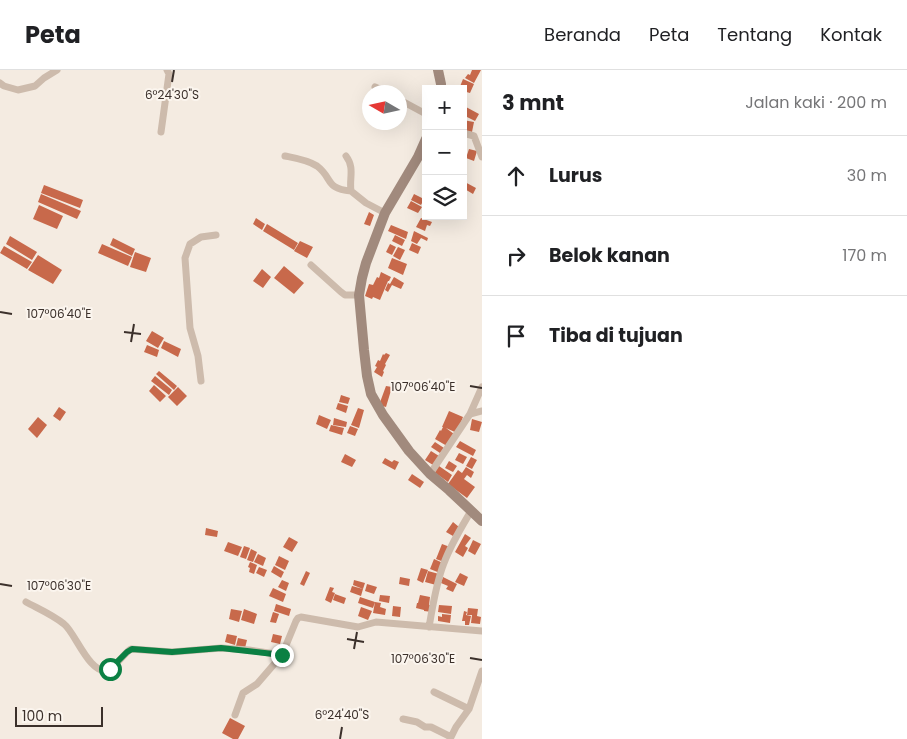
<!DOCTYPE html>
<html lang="id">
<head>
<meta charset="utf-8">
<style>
	:root { --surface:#fff; --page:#f2f2f2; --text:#202124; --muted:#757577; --line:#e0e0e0 }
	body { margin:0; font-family:Poppins,sans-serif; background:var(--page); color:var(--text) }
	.controls { position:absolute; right:15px; top:15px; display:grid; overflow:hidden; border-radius:0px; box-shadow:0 5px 20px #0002 }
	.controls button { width:45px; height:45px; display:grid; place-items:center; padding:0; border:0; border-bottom:1px solid var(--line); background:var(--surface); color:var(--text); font:25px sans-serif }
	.compass { position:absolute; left:362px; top:15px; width:45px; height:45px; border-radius:50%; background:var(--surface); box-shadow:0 5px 20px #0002; rotate:279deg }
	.scale { position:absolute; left:15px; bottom:12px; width:88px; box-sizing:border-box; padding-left:5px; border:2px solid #3b302b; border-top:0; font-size:14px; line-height:18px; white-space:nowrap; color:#3b302b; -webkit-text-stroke:4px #fbf5ee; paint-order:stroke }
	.stop { position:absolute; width:15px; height:15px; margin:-11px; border:4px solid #0b8043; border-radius:50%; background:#fff }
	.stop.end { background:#0b8043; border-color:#fff; box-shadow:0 1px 5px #0008 }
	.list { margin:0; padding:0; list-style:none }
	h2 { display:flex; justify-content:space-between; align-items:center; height:65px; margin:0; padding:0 20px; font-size:21px }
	h2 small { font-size:16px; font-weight:400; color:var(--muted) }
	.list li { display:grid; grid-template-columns:32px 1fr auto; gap:15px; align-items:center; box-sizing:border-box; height:80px; padding:0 20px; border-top:1px solid var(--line) }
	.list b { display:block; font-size:19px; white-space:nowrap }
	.list em { font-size:16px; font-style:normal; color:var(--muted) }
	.icon { flex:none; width:28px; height:28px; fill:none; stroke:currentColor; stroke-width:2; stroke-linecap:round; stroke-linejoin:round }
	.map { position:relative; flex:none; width:482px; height:669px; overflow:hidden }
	header { display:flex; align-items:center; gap:30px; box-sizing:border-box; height:70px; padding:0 25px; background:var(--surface); border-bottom:1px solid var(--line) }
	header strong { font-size:24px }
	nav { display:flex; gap:28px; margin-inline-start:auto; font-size:18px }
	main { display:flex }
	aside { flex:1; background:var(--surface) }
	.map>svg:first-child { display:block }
	.building { fill:#c8694b }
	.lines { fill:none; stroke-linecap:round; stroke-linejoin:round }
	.street { stroke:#cdbbac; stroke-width:7 }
	.secondary { stroke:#a18a7d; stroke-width:10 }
	.route { stroke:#0b8043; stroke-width:6 }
	.ticks { fill:none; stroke:#3b302b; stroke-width:2 }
	.ticks-label { font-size:12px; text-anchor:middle; fill:#3b302b; stroke:#fbf5ee; stroke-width:4; stroke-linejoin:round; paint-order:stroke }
</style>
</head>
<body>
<header>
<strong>Peta</strong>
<nav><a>Beranda</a><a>Peta</a><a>Tentang</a><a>Kontak</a></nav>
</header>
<main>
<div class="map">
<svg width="482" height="669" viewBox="0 0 482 669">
	<rect width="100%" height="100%" fill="#f4ebe1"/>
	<path class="building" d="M472,0H481L474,13L465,8L468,4L470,5Z
		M463,9L474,14L470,23L463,21V19H459Z
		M466,37L479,44L475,51L463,45V42Z
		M463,50L474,52L472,62L463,60Z
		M469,79L477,81L474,91L466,88Z
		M463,111L476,118L473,124L463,118Z
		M44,115L83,130L80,138L41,123Z
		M41,124L81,141L77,149L38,132Z
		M414,124L424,129L421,135L411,130Z
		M411,131L422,137L418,143L407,138Z
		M39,135L63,146L57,159L33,149Z
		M369,142L374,145L370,156L364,154Z
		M256,148L265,154L262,160L253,154Z
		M421,148L432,152L430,156L427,155L425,161L416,157Z
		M267,154L298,173L294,180L263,161Z
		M391,155L408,162L406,169L388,161Z
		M414,161L428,168L427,171L421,168L417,174L411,171Z
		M395,165L405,170L402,176L392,171Z
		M10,166L37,182L32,190L6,174Z
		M113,168L135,179L132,186L110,175Z
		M300,171L313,177L307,188L294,181Z
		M412,173L421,177L418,184L409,180Z
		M102,174L132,187L128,196L98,183Z
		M390,174L396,177L392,185L386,182Z
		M4,176L32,192L27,199L0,183Z
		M398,177L405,180L400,190L393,186Z
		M135,182L151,188L146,202L130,197Z
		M38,185L62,200L53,214L28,200Z
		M392,188L407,194L403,205L388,198Z
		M284,196L304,213L294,224L274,208Z
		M262,199L271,207L263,218L253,211Z
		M381,202L391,207L389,211H388L380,230L373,227L372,229L365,226L369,214L373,215L377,207L379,208Z
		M394,207L404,213L401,219L392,215L388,222L385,220L388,213L390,214Z
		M152,261L164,268L158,278L146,271Z
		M164,271L181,279L178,287L161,278Z
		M147,275L159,280L157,287L144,282Z
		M386,283L390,285L385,294L386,295L383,301L384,302L382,307L374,302L377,297L375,296L378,290L380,291L383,284L384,285Z
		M159,301L177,316L174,320L156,304Z
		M155,306L172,320L169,325L151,311Z
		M154,315L166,326L160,332L149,321Z
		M386,316L392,317L386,337L379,335Z
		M178,317L187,326L177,336L168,327Z
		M341,325L350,328L348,334L339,332Z
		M338,333L348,336L346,343L336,339Z
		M59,337L66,342L60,351L53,346Z
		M358,338L364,340L359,358L351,355Z
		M449,341L463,347L457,363L446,358L454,364L447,376L435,369L440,360L441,361L443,357H442Z
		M319,345L331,350L327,359L316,354Z
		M38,347L47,355L37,368L28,359Z
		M334,348L347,352L346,357L333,355Z
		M472,349L482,352L479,362L470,360Z
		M331,355L344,358L342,365L329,361Z
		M350,356L358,359L355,366L347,363Z
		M460,371L476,380L473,386L456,377Z
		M435,372L444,378L440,383L431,377Z
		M431,381L439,386L433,395L425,390Z
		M459,383L467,387L463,394L455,390Z
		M345,384L356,390L352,397L341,392Z
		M471,387L477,390L472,399L466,396Z
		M385,388L392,392L394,390L399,392L395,400L382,393Z
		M449,391L457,396L453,402L445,398Z
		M439,396L452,405L448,412L434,402Z
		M466,397L474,402L471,408L467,405L464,409L475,417L467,428L448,414L458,400L462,403Z
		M412,404L424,412L420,418L408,410Z
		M453,452L459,457L453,466L446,462Z
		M206,458L218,461L217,467L205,465Z
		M465,464L471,468L465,476L468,478L463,487L455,482Z
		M289,467L298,472L292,482L283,477Z
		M473,470L481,474L475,485L468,481Z
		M228,472L242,477L238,486L224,481Z
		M442,474L450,477L444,492L436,489Z
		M244,476L250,478L246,489L240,487Z
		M251,479L257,482L253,492L247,490Z
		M258,484L266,488L263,496L254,492Z
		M279,486L289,491L285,500L275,495Z
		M434,489L443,493L440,503L430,499Z
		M250,492L257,495L254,504L249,502L250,498L248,497Z
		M274,496L284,502L281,508L271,502Z
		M259,497L267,500L264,507L256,503Z
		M421,498L428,500L423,513L417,510Z
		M306,501L310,503L304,516L300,514Z
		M428,501L439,504L436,515L425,512Z
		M460,503L468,507L464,516L455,512Z
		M400,507L410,509L409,516L399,514Z
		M443,507L457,514L453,522L446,519L448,516L441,513Z
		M282,510L289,513L286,521L278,517Z
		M354,510L365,513L363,519L353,515Z
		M367,514L377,517L374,524L365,521Z
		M352,516L363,519L361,526L350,522Z
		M330,517L334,518L332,522L335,523L331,533L325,530Z
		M273,518L286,524L283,532L269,526Z
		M335,524L346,528L344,534L333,530Z
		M380,525L390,526L389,533L379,531Z
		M420,525L430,527L429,535H433L432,542L424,541V540L416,538L417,533H418Z
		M360,527L375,532L373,538L358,533Z
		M375,532L381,533L380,537L386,539L385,545L373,543Z
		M276,534L291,539L289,546L274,541Z
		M439,535L452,536L451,544L438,542Z
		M393,536L401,537L400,547L392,546Z
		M361,537L372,541L368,550L358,546Z
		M468,538L478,539L477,546L481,547L480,554L471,553L472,545H467Z
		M231,539L242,541L239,552L229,549Z
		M244,539L257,544L254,554L241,550Z
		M464,541L467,542L466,545L471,546L469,555H465V551H462Z
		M273,542L279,544L276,553L270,552Z
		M442,544L451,545L450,553L438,551V546L442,547Z
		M227,564L237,566L235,575L225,572Z
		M273,564L282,566L280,574L271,572Z
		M238,568L247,570L245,578L236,576Z
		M230,648L245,656L238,669H233L222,663Z"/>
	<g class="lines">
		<path class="street" d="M0,13L4,16L18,20L35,16L44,8L57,0
			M375,17L386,22
			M400,30L426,44
			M161,62L169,4L167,0
			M463,63L474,66L482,87
			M285,86C295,88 308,90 317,96C333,108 325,119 351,121
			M346,86C355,98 349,108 351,121L366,133L385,143
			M311,195L341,222L345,225H359
			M201,311L198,286L190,258L185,188L190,174L201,167L216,165
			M470,344L482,317
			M430,404L470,344L482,341
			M26,532C39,539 53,545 64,554C75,562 90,606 108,600C116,597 123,584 131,579L172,582L221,578L249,580L282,585L296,551L298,548L301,547L358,557L376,552L482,561
			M429,557C433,535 436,513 444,493C451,474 461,458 471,441
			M434,622L469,639
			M235,645L243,623L257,614L282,585
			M403,649L417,652L425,657H431L451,667
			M450,669L456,657L469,639L482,601"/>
		<path class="secondary" d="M438,0L441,14V19
			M426,69L418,87L385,143L366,193L362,208L359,225L364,280L367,306L371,324L383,345L409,381L430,404L449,420L482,451"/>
	</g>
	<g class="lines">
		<path class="route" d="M110,599L127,582L132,579L172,582L221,578L282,585"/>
	</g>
	<path class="ticks" d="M172,12L174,0M0,242L12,244M124,262L141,264M131,272L134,254M470,316L482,318M0,514L12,516M347,569L364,572M354,579L357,562M470,588L482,590M340,669L342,657"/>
	<g class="ticks-label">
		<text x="172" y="29">6°24'30"S</text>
		<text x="59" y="248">107°06'40"E</text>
		<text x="423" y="321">107°06'40"E</text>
		<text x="59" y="520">107°06'30"E</text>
		<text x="423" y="593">107°06'30"E</text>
		<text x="342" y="649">6°24'40"S</text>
	</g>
</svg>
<div class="controls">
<button>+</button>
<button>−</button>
<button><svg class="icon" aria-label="layers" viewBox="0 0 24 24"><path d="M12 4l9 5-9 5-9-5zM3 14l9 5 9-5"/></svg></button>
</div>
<svg class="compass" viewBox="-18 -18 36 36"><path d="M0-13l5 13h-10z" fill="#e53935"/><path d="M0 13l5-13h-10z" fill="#757577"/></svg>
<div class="scale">100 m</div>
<div class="stop" style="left:110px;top:599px"></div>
<div class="stop end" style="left:282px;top:585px"></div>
</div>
<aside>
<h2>3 mnt<small>Jalan kaki · 200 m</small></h2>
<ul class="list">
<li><svg class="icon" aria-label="ahead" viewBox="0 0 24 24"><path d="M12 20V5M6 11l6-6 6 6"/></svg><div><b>Lurus</b></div><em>30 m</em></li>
<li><svg class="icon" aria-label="right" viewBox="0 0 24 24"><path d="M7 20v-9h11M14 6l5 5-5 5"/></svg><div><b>Belok kanan</b></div><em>170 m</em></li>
<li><svg class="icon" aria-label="arrive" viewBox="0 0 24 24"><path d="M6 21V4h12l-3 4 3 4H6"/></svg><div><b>Tiba di tujuan</b></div></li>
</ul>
</aside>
</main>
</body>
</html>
